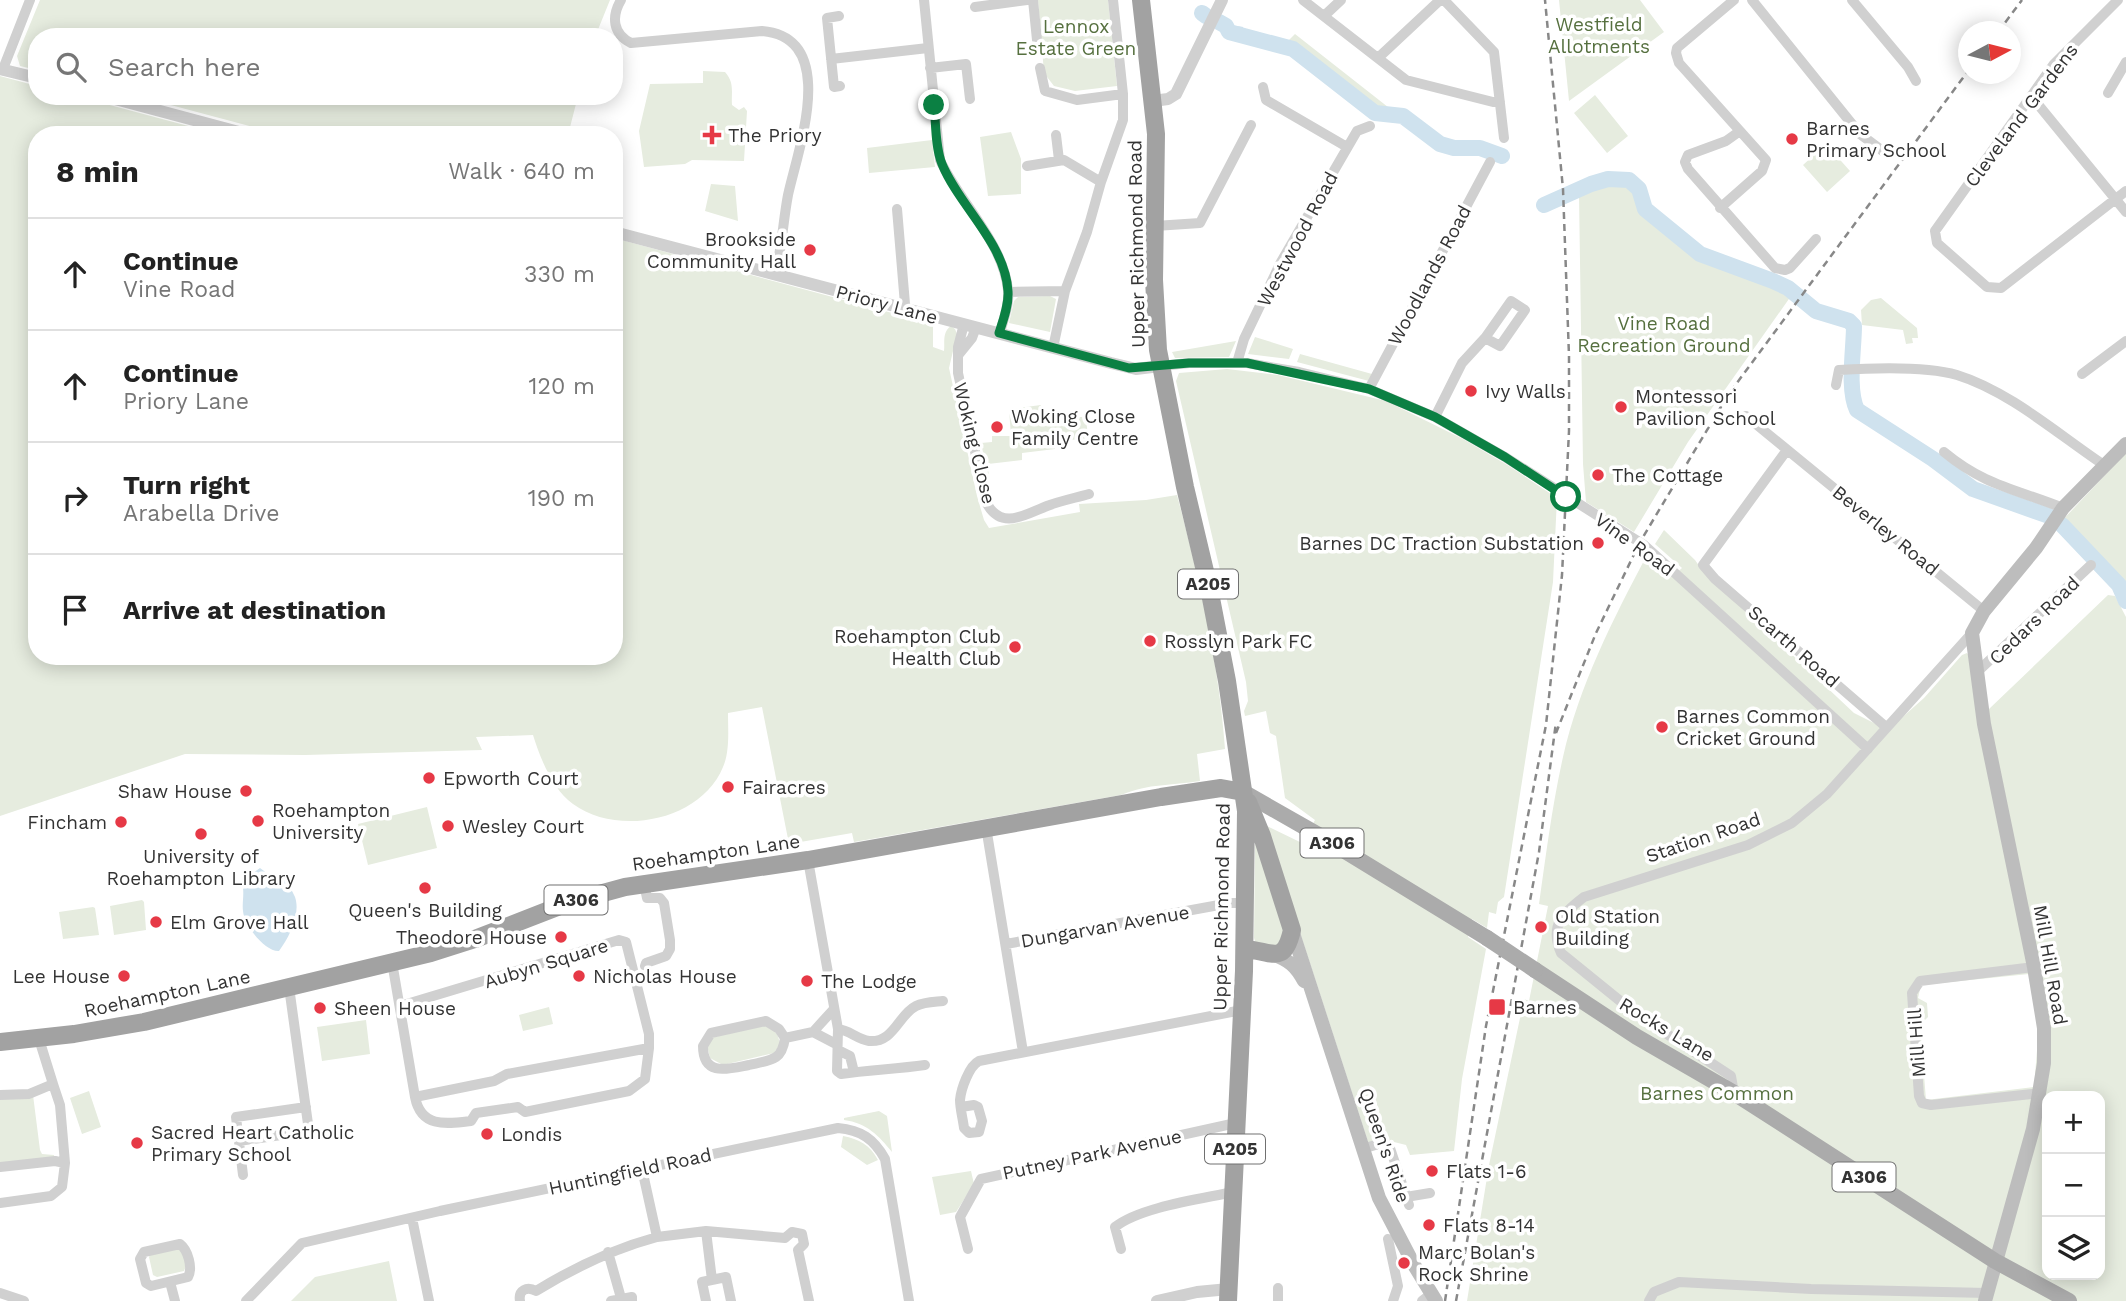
<!DOCTYPE html>
<html lang="en">
<head>
<meta charset="utf-8">
<style>
	:root { --surface:#fff; --page:#f6f6f6; --text:#222; --muted:#767676; --line:#e0e0e0 }
	body { margin:0; font-family:"Work Sans",sans-serif; background:var(--page); color:var(--text) }
	.controls { position:absolute; right:21px; bottom:21px; display:grid; overflow:hidden; border-radius:14px; box-shadow:0 4px 18px #0003 }
	.controls button { width:63px; height:63px; display:grid; place-items:center; padding:0; border:0; border-bottom:2px solid var(--line); background:var(--surface); color:var(--text); font:35px sans-serif }
	.compass { position:absolute; left:1958px; top:21px; width:63px; height:63px; border-radius:50%; background:var(--surface); box-shadow:0 4px 18px #0003; rotate:83deg }
	.stop { position:absolute; width:21px; height:21px; margin:-16px; border:5px solid #0b8043; border-radius:50%; background:#fff }
	.stop.end { background:#0b8043; border-color:#fff; box-shadow:0 2px 7px #0008 }
	.list { margin:0; padding:0; list-style:none }
	h2 { display:flex; justify-content:space-between; align-items:center; height:91px; margin:0; padding:0 28px; font-size:30px }
	h2 small { font-size:23px; font-weight:400; color:var(--muted) }
	.list li { display:grid; grid-template-columns:46px 1fr auto; gap:21px; align-items:center; box-sizing:border-box; height:112px; padding:0 28px; border-top:2px solid var(--line) }
	.list b { display:block; font-size:26px; white-space:nowrap }
	.list p { margin:0; font-size:23px; white-space:nowrap; color:var(--muted) }
	.list em { font-size:23px; font-style:normal; color:var(--muted) }
	.icon { flex:none; width:38px; height:38px; fill:none; stroke:currentColor; stroke-width:2; stroke-linecap:round; stroke-linejoin:round }
	.map { position:relative; flex:none; width:2126px; height:1301px; overflow:hidden }
	.search { position:absolute; background:var(--surface); box-shadow:0 4px 18px #0003; left:28px; top:28px; width:595px; height:77px; display:flex; align-items:center; gap:18px; box-sizing:border-box; padding:0 24px; border-radius:28px; color:var(--muted); font-size:26px }
	.panel { position:absolute; background:var(--surface); box-shadow:0 4px 18px #0003; left:28px; top:126px; width:595px; height:539px; border-radius:28px }
	.map>svg:first-child { display:block }
	.green { fill:#e6ecdf; fill-rule:evenodd }
	.water { fill:#cfe2ee }
	.lines { fill:none; stroke-linecap:round; stroke-linejoin:round }
	.stream { stroke:#cfe2ee; stroke-width:2.5 }
	.river { stroke:#cfe2ee; stroke-width:16 }
	.minor { stroke:#d0d0d0; stroke-width:10 }
	.tertiary { stroke:#d0d0d0; stroke-width:12 }
	.secondary { stroke:#bdbdbd; stroke-width:14 }
	.primary { stroke:#ababab; stroke-width:16 }
	.trunk { stroke:#a2a2a2; stroke-width:18 }
	.rail { stroke:#888; stroke-width:2.5; stroke-dasharray:7 5; stroke-linecap:butt }
	.primary-bridge { stroke:#ababab; stroke-width:16 }
	.route { stroke:#0b8043; stroke-width:9 }
	.poi-dot { fill:#e63946; stroke:#fff; stroke-width:2.5 }
	.labels { text-anchor:middle; stroke-width:7; stroke-linejoin:round; paint-order:stroke }
	.shield { fill:#fff; stroke:#707070; stroke-width:2 }
	.shield-label { font-size:18px; font-weight:bold; fill:#333 }
	.park-label { font-size:19px; fill:#56703f; stroke:#fff }
	.street-label { font-size:19px; fill:#333; stroke:#fff }
	.poi-label { font-size:19px; fill:#333; stroke:#fff; text-anchor:start }
</style>
</head>
<body>
<div class="map">
<svg width="2126" height="1301" viewBox="0 0 2126 1301">
	<rect width="100%" height="100%" fill="#fff"/>
	<path class="green" d="M40,0H610L595,37H37V70L20,66L17,56Z
		M1038,0H1108L1117,86L1075,91L1054,86L1044,73Z
		M1559,0H1640L1664,32L1569,101Z
		M1295,34L1393,111H1375L1287,42Z
		M703,71L725,72C735,83 731,93 732,105L739,110L744,107L747,111L744,161L692,160L685,164L644,167L639,131L650,84L703,83Z
		M0,76L37,86V96H76L222,135H37V656H614V238L933,324V347L944,351C945,342 942,332 951,326L955,329L957,334L949,368L977,496L984,520L989,528L1080,512L1079,504L1146,500L1177,495C1199,578 1219,663 1225,749L1197,754L1200,781C1171,786 1150,783 1121,795L854,842L852,833L789,844L762,707L728,713C728,730 730,751 723,767C701,821 618,837 573,804C553,790 540,758 533,735L476,737L482,750L305,755L185,754L0,816Z
		M1595,95L1628,136L1607,153L1574,113Z
		M137,96H578L568,135H283Z
		M1011,132L1021,159V194L988,196L980,137Z
		M932,140L935,167L869,173L867,148Z
		M1826,144L1850,171L1827,192L1803,165Z
		M711,184L735,186L738,221L705,211Z
		M1620,184C1641,189 1633,203 1646,217L1698,258L1770,284L1788,292L1791,296L1688,442L1634,532L1586,502L1583,464L1579,194L1598,186Z
		M1050,296L1056,299L1050,332L1009,323L1014,301L1018,297Z
		M1881,298L1917,328L1918,338H1912L1913,343L1906,344L1903,330L1862,325L1861,310L1871,300Z
		M1255,337L1293,349L1289,359L1248,354Z
		M1236,341L1229,357L1175,358L1172,352Z
		M1300,354L1372,374L1369,381L1297,362Z
		M1227,369L1278,375L1386,401L1463,439L1509,466L1557,498L1553,582L1504,897L1498,902L1496,914L1489,912L1487,928L1472,919L1468,937L1486,949L1462,1079L1454,1151L1410,1155L1406,1145L1390,1141L1368,1142L1266,828L1267,826L1302,843L1315,820L1285,798L1276,736L1270,733L1266,711L1245,716L1244,711L1248,701L1246,682L1176,381L1179,373Z
		M1041,405L1043,419L1063,415L1064,417H1086L1088,438L1055,442V449L1022,453V460L988,464L989,480L981,443L992,442V436H1011L1009,409Z
		M2126,453V589L2123,581L2112,587L2057,526Z
		M1664,530L1695,560L1702,570L1854,713L1888,730L1924,698L1962,655L1967,653L1970,657L1978,713L1989,709L2108,595L2115,596L2126,617V1301H1467L1489,1165L1524,999L1529,1001L1548,906L1539,904C1546,855 1552,806 1563,757C1579,686 1613,619 1647,555L1673,576L1682,568L1655,544ZM2029,974L2039,1026L2034,1087L1926,1100L1920,1025L1928,1017L1927,1003L1918,998L1921,985ZM2047,1096H2100V1275H2047Z
		M427,807L437,848L368,865L358,824Z
		M1255,841L1286,929L1278,947L1256,944L1254,938Z
		M142,900L144,902L146,930L114,935L110,906Z
		M93,907L95,908L99,935L63,939L59,912Z
		M549,1007L553,1024L523,1031L519,1015Z
		M366,1020L370,1054L322,1061L317,1027Z
		M762,1025C774,1029 778,1032 780,1044L774,1053L723,1065L710,1058L707,1045L711,1038Z
		M89,1091L101,1127L82,1134L70,1098Z
		M0,1095H33L40,1150L42,1154L54,1155L55,1161L0,1167Z
		M879,1111L887,1116L892,1152C879,1136 867,1123 844,1120V1118Z
		M843,1136C859,1139 870,1145 878,1160L867,1165L841,1147Z
		M971,1171L974,1184L956,1212L940,1215L932,1177Z
		M179,1247C184,1252 188,1264 184,1271L157,1277L153,1275L149,1257L151,1253Z
		M389,1261L397,1301H291L315,1277Z"/>
	<path class="water" d="M260,868L268,874L283,877C287,883 292,890 295,897C301,914 289,938 279,951C265,952 244,925 243,911C242,904 244,896 243,888L252,881L253,873Z"/>
	<g class="lines">
		<path class="stream" d="M1226,26L1242,28
			M1629,180L1635,178"/>
		<path class="river" d="M1202,13L1206,16
			M1219,22L1226,26L1229,32L1293,49L1375,113L1403,116L1440,144L1454,148H1480L1502,156
			M1544,205L1591,184L1608,179L1629,180L1639,189L1645,209L1700,254L1773,281L1788,288L1816,311L1849,321L1854,326C1854,349 1847,389 1857,410L1933,459L1973,489L2049,516
			M2062,525L2119,585L2126,601"/>
		<path class="minor" d="M621,0C611,17 613,34 631,43L762,31C840,38 798,149 788,195C783,221 782,249 775,274
			M924,0L940,160C960,203 1003,242 1008,290C1010,304 1003,320 1000,333
			M1033,0L1037,40
			M1303,0L1406,80L1493,102H1500
			M1444,0L1494,52L1504,138
			M1752,0L1860,134L1884,152
			M1852,0L1908,67L1916,81
			M2118,0L2054,64L1935,231L1937,243L1987,287L2001,288L2126,191
			M975,7L1027,0
			M839,16L827,18L834,87L840,86
			M1324,16L1341,0
			M1378,58L1440,0
			M831,59L928,48
			M930,68L966,64L970,99
			M1040,68L1045,91L1077,100L1123,94
			M3,69L30,0
			M1263,87L1266,100L1347,147
			M2108,93L2126,62
			M2031,96L2126,212
			M1740,131L1726,141L1688,155L1685,162L1688,169L1775,268L1785,270L1790,268L1816,239
			M1056,135L1059,160
			M1027,166L1064,160L1101,182
			M1720,208L1762,171L1766,160L1679,63L1676,53L1677,48L1734,0
			M897,209L905,304L904,309
			M1155,226L1200,223L1251,125
			M1008,292L1065,291
			M964,324L958,347V373L986,502C1001,531 1024,515 1047,506C1060,501 1075,498 1089,494
			M1053,348L1065,291L1087,232L1101,182L1123,120V94L1113,0
			M959,354L972,338L976,327
			M1237,363L1244,339L1281,262L1357,131L1370,126
			M1160,366L1189,363H1247L1299,372L1369,389L1435,417L1505,457L1644,545L1868,749
			M2082,374L2126,341
			M1836,385L1839,370C1871,368 1926,366 1957,375C2009,391 2059,435 2104,465
			M1369,389L1490,162
			M1746,416L1984,611
			M1435,417L1462,363L1485,338L1500,346L1525,310L1511,301L1485,338
			M1787,450L1703,565L1715,579L1886,727
			M1944,452C1985,486 2016,489 2063,508
			M1976,673L2091,565
			M986,827L1023,1052
			M808,860L838,1029L837,1071L841,1074C869,1070 897,1069 925,1065
			M644,884L647,898H660L664,903L670,940V949L666,956L646,963L645,966
			M1006,944L1230,903H1245
			M392,962L415,1097
			M2034,967L1920,981L1912,993L1919,1096L1922,1103L1931,1105L2040,1093
			M400,1006L619,940L626,942L649,1034V1048
			M766,1021L779,1029L785,1038C784,1045 782,1053 776,1057C768,1062 757,1063 749,1065C728,1069 703,1077 703,1046L711,1033Z
			M838,1029C849,1030 857,1039 869,1041C894,1043 898,1015 916,1006C924,1002 934,1002 943,1001
			M813,1032L833,1010
			M785,1038L813,1032L836,1044
			M649,1048L645,1079L629,1091L525,1112L518,1107L476,1113L471,1121C446,1124 421,1128 415,1097L494,1081L507,1074Z
			M838,1050L850,1056L854,1072
			M53,1084L60,1105L65,1163
			M1734,1093L1731,1076L1635,1013L1561,953C1549,925 1563,913 1584,897L1748,845L1792,823L1827,794L1972,633
			M0,1095L29,1094L53,1084L39,1039
			M961,1107L974,1105L978,1107L982,1121L979,1132L969,1133L964,1128C963,1119 960,1109 960,1100C961,1089 969,1066 979,1061L1242,1010
			M239,1141L309,1131L289,987
			M1362,1149L1382,1143L1389,1145L1409,1205
			M0,1167L55,1161L65,1163L62,1187L51,1196L0,1203
			M243,1175L236,1117L306,1107
			M1406,1197L1430,1193
			M412,1218L429,1301
			M706,1231L712,1280
			M657,1237L706,1231L785,1238
			M785,1238L792,1232L802,1234L804,1244L798,1250
			M1388,1239L1398,1286L1393,1301
			M180,1244C188,1250 193,1268 188,1277L151,1286L146,1283L140,1259L144,1252Z
			M968,1249L960,1217L981,1179L1236,1123
			M1121,1249L1115,1227C1140,1207 1201,1199 1233,1192
			M798,1250L809,1301
			M608,1252L621,1298
			M170,1282L175,1301
			M0,1293L24,1301
			M246,1301L302,1243L440,1211L838,1128C861,1130 874,1139 885,1159L909,1301
			M520,1301C518,1290 527,1286 536,1291C575,1267 613,1249 657,1237L642,1169
			M611,1301L632,1297V1301
			M706,1301L702,1282L726,1277L731,1301
			M1278,1301V1288
			M1422,1301L1431,1294
			M1649,1301L1654,1292L1679,1282L1811,1289L1987,1293"/>
		<path class="tertiary" d="M0,69L37,78
			M104,96L250,135
			M1153,101L1168,99L1176,94L1222,0
			M614,232L1111,363L1136,369L1160,366
			M1157,1301L1197,1292L1229,1289"/>
		<path class="secondary" d="M1292,930L1379,1198L1414,1265L1436,1301
			M1272,954C1289,960 1296,966 1304,981
			M1985,1301L2033,1129L2044,1063V1028L2034,967L1984,724L1972,633L1984,611L2036,548L2063,508L2126,444"/>
		<path class="primary" d="M1243,792L1322,837L1487,938
			M1535,970L1637,1037L1734,1093L1995,1261L2069,1301"/>
		<path class="trunk" d="M1141,0L1156,134L1154,280L1158,350L1185,487L1209,588L1227,681L1246,811L1244,971L1228,1301
			M1245,949C1272,951 1284,966 1292,930L1262,836L1248,802
			M0,1042L74,1034L144,1022L431,953L475,939L570,902L625,887L808,860L1161,797L1221,788L1243,792"/>
		<path class="rail" d="M1998,32L2022,0
			M1556,733L1596,633L1640,542L1728,395L1968,71
			M1445,1301L1486,1026L1546,725L1562,575L1569,431V356L1563,189L1545,0
			M1456,1301L1539,852L1556,722"/>
		<path class="primary-bridge" d="M1487,938L1535,970"/>
	</g>
	<g class="lines">
		<path class="route" d="M934,105C936,123 935,147 942,164C959,206 1005,243 1008,291C1009,305 1003,321 999,333L1129,368L1189,363H1247L1369,389L1435,417L1505,457L1566,497"/>
	</g>
	<g class="poi-dot">
		<path d="M708.5 124.5h7v7h7v7h-7v7h-7v-7h-7v-7h7z"/>
		<circle cx="1792" cy="139" r="7"/>
		<circle cx="810" cy="250" r="7"/>
		<circle cx="1471" cy="391" r="7"/>
		<circle cx="1621" cy="407" r="7"/>
		<circle cx="997" cy="427" r="7"/>
		<circle cx="1598" cy="475" r="7"/>
		<circle cx="1598" cy="543" r="7"/>
		<circle cx="1150" cy="641" r="7"/>
		<circle cx="1015" cy="647" r="7"/>
		<circle cx="1662" cy="727" r="7"/>
		<circle cx="429" cy="778" r="7"/>
		<circle cx="728" cy="787" r="7"/>
		<circle cx="246" cy="791" r="7"/>
		<circle cx="258" cy="821" r="7"/>
		<circle cx="121" cy="822" r="7"/>
		<circle cx="448" cy="826" r="7"/>
		<circle cx="201" cy="834" r="7"/>
		<circle cx="425" cy="888" r="7"/>
		<circle cx="156" cy="922" r="7"/>
		<circle cx="1541" cy="927" r="7"/>
		<circle cx="561" cy="937" r="7"/>
		<circle cx="124" cy="976" r="7"/>
		<circle cx="579" cy="976" r="7"/>
		<circle cx="807" cy="981" r="7"/>
		<rect x="1488" y="998" width="18" height="18" rx="3.5"/>
		<circle cx="320" cy="1008" r="7"/>
		<circle cx="487" cy="1134" r="7"/>
		<circle cx="137" cy="1143" r="7"/>
		<circle cx="1432" cy="1171" r="7"/>
		<circle cx="1429" cy="1225" r="7"/>
		<circle cx="1404" cy="1263" r="7"/>
	</g>
	<g class="labels">
		<g class="shield">
			<rect x="1178" y="569.5" width="60" height="29" rx="5"/>
			<rect x="1300.5" y="828.5" width="63" height="29" rx="5"/>
			<rect x="544.5" y="885.5" width="63" height="29" rx="5"/>
			<rect x="1205" y="1134.5" width="60" height="29" rx="5"/>
			<rect x="1832.5" y="1162.5" width="63" height="29" rx="5"/>
		</g>
		<g class="shield-label">
			<text x="1208" y="590">A205</text>
			<text x="1332" y="849">A306</text>
			<text x="576" y="906">A306</text>
			<text x="1235" y="1155">A205</text>
			<text x="1864" y="1183">A306</text>
		</g>
		<g class="park-label">
			<text x="1599" y="31">Westfield<tspan x="1599" dy="22">Allotments</tspan></text>
			<text x="1076" y="33">Lennox<tspan x="1076" dy="22">Estate Green</tspan></text>
			<text x="1664" y="330">Vine Road<tspan x="1664" dy="22">Recreation Ground</tspan></text>
			<text x="1717" y="1100">Barnes Common</text>
		</g>
		<g class="street-label">
			<text transform="translate(2021 115) rotate(-53)" y="7">Cleveland Gardens</text>
			<text transform="translate(1297 239) rotate(-62)" y="7">Westwood Road</text>
			<text transform="translate(1136 244) rotate(-91)" y="7">Upper Richmond Road</text>
			<text transform="translate(1429 275) rotate(-62)" y="7">Woodlands Road</text>
			<text transform="translate(887 304) rotate(15)" y="7">Priory Lane</text>
			<text transform="translate(975 443) rotate(76)" y="7">Woking Close</text>
			<text transform="translate(1886 530) rotate(39)" y="7">Beverley Road</text>
			<text transform="translate(1635 544) rotate(36)" y="7">Vine Road</text>
			<text transform="translate(2034 620) rotate(-44)" y="7">Cedars Road</text>
			<text transform="translate(1794 646) rotate(41)" y="7">Scarth Road</text>
			<text transform="translate(1703 837) rotate(-19)" y="7">Station Road</text>
			<text transform="translate(716 852) rotate(-8)" y="7">Roehampton Lane</text>
			<text transform="translate(1221 907) rotate(-89)" y="7">Upper Richmond Road</text>
			<text transform="translate(1105 926) rotate(-10)" y="7">Dungarvan Avenue</text>
			<text transform="translate(546 963) rotate(-17)" y="7">Aubyn Square</text>
			<text transform="translate(2051 965) rotate(80)" y="7">Mill Hill Road</text>
			<text transform="translate(167 993) rotate(-12)" y="7">Roehampton Lane</text>
			<text transform="translate(1667 1029) rotate(31)" y="7">Rocks Lane</text>
			<text transform="translate(1916 1043) rotate(-94)" y="7">Mill Hill</text>
			<text transform="translate(1385 1145) rotate(71)" y="7">Queen's Ride</text>
			<text transform="translate(1092 1154) rotate(-12)" y="7">Putney Park Avenue</text>
			<text transform="translate(630 1171) rotate(-12)" y="7">Huntingfield Road</text>
		</g>
		<g class="poi-label">
			<text x="1806" y="135">Barnes<tspan x="1806" dy="22">Primary School</tspan></text>
			<text x="728" y="142">The Priory</text>
			<text x="796" y="246" text-anchor="end">Brookside<tspan x="796" dy="22">Community Hall</tspan></text>
			<text x="1485" y="398">Ivy Walls</text>
			<text x="1635" y="403">Montessori<tspan x="1635" dy="22">Pavilion School</tspan></text>
			<text x="1011" y="423">Woking Close<tspan x="1011" dy="22">Family Centre</tspan></text>
			<text x="1612" y="482">The Cottage</text>
			<text x="1584" y="550" text-anchor="end">Barnes DC Traction Substation</text>
			<text x="1001" y="643" text-anchor="end">Roehampton Club<tspan x="1001" dy="22">Health Club</tspan></text>
			<text x="1164" y="648">Rosslyn Park FC</text>
			<text x="1676" y="723">Barnes Common<tspan x="1676" dy="22">Cricket Ground</tspan></text>
			<text x="443" y="785">Epworth Court</text>
			<text x="742" y="794">Fairacres</text>
			<text x="232" y="798" text-anchor="end">Shaw House</text>
			<text x="272" y="817">Roehampton<tspan x="272" dy="22">University</tspan></text>
			<text x="107" y="829" text-anchor="end">Fincham</text>
			<text x="462" y="833">Wesley Court</text>
			<text x="201" y="863" text-anchor="middle">University of<tspan x="201" dy="22">Roehampton Library</tspan></text>
			<text x="425" y="917" text-anchor="middle">Queen's Building</text>
			<text x="1555" y="923">Old Station<tspan x="1555" dy="22">Building</tspan></text>
			<text x="170" y="929">Elm Grove Hall</text>
			<text x="547" y="944" text-anchor="end">Theodore House</text>
			<text x="110" y="983" text-anchor="end">Lee House</text>
			<text x="593" y="983">Nicholas House</text>
			<text x="821" y="988">The Lodge</text>
			<text x="1513" y="1014">Barnes</text>
			<text x="334" y="1015">Sheen House</text>
			<text x="151" y="1139">Sacred Heart Catholic<tspan x="151" dy="22">Primary School</tspan></text>
			<text x="501" y="1141">Londis</text>
			<text x="1446" y="1178">Flats 1-6</text>
			<text x="1443" y="1232">Flats 8-14</text>
			<text x="1418" y="1259">Marc Bolan's<tspan x="1418" dy="22">Rock Shrine</tspan></text>
		</g>
	</g>
</svg>
<div class="controls">
<button>+</button>
<button>−</button>
<button><svg class="icon" aria-label="layers" viewBox="0 0 24 24"><path d="M12 4l9 5-9 5-9-5zM3 14l9 5 9-5"/></svg></button>
</div>
<svg class="compass" viewBox="-18 -18 36 36"><path d="M0-13l5 13h-10z" fill="#e53935"/><path d="M0 13l5-13h-10z" fill="#767676"/></svg>
<div class="stop" style="left:1566px;top:497px"></div>
<div class="stop end" style="left:934px;top:105px"></div>
<div class="search"><svg class="icon" aria-label="search" viewBox="0 0 24 24"><circle cx="10" cy="10" r="6"/><path d="M15 15l6 6"/></svg>Search here</div>
<section class="panel">
<h2>8 min<small>Walk · 640 m</small></h2>
<ul class="list">
<li><svg class="icon" aria-label="ahead" viewBox="0 0 24 24"><path d="M12 20V5M6 11l6-6 6 6"/></svg><div><b>Continue</b><p>Vine Road</p></div><em>330 m</em></li>
<li><svg class="icon" aria-label="ahead" viewBox="0 0 24 24"><path d="M12 20V5M6 11l6-6 6 6"/></svg><div><b>Continue</b><p>Priory Lane</p></div><em>120 m</em></li>
<li><svg class="icon" aria-label="right" viewBox="0 0 24 24"><path d="M7 20v-9h11M14 6l5 5-5 5"/></svg><div><b>Turn right</b><p>Arabella Drive</p></div><em>190 m</em></li>
<li><svg class="icon" aria-label="arrive" viewBox="0 0 24 24"><path d="M6 21V4h12l-3 4 3 4H6"/></svg><div><b>Arrive at destination</b></div></li>
</ul>
</section>
</div>
</body>
</html>
